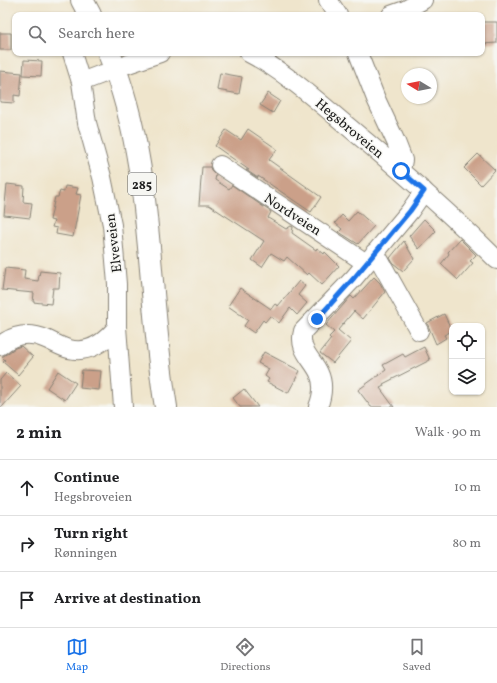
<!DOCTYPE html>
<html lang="en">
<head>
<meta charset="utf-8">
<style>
	:root { --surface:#fff; --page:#f2f2f2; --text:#202124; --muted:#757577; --line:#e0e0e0; --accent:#1a73e8 }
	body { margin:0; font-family:Vollkorn,serif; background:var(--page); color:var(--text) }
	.controls { position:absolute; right:12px; bottom:12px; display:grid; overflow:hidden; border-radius:8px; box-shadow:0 1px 3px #0004 }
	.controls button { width:36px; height:36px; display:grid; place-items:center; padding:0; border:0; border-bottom:1px solid var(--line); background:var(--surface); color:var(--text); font:20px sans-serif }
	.compass { position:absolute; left:401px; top:68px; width:36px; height:36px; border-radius:50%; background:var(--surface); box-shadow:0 1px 3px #0004; rotate:280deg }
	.stop { position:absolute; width:12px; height:12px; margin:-9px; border:3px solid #1a73e8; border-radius:50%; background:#fff }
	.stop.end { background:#1a73e8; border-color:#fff; box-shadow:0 1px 4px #0008 }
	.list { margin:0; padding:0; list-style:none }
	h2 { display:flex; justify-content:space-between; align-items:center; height:52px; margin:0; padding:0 16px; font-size:17px }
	h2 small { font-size:13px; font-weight:400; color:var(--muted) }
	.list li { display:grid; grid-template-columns:26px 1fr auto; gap:12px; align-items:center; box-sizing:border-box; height:56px; padding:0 16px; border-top:1px solid var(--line) }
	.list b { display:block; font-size:15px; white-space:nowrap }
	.list p { margin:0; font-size:13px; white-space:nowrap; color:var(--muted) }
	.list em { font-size:13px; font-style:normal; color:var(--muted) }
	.icon { flex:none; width:22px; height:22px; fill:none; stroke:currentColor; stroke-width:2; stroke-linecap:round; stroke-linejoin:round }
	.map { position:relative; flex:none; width:497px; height:407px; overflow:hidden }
	.search { position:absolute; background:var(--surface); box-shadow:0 1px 3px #0004; left:12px; right:12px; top:12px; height:44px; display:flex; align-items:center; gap:10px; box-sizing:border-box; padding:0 14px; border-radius:8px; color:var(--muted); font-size:15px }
	.sheet { height:220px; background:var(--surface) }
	nav { display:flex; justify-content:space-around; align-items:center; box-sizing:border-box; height:56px; border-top:1px solid var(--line); background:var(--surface); font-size:11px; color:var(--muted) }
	nav a { display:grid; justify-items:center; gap:2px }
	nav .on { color:var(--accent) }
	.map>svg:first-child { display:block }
	.building { fill:#cba089 }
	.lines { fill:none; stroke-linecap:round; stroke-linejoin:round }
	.minor-casing { stroke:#868074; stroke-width:20 }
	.major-casing { stroke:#868074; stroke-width:24 }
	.minor { stroke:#fff; stroke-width:18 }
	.major { stroke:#fff; stroke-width:22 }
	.route { stroke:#1a73e8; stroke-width:5 }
	.labels { text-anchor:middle; stroke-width:3; stroke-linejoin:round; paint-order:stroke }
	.shield { fill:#f6f6f2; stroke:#5d5d5c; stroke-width:1 }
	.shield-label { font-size:13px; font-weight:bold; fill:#1c1c1c }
	.street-label { font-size:14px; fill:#1c1c1c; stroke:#f6f6f2 }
</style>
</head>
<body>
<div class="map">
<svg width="497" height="407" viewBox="0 0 497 407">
	<rect width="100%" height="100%" fill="#f6f6f2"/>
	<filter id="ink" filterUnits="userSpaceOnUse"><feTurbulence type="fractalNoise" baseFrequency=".025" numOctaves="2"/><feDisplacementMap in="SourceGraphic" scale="8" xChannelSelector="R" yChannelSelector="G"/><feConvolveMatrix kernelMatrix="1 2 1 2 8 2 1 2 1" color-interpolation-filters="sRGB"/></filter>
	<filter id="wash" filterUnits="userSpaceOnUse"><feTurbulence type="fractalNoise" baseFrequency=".012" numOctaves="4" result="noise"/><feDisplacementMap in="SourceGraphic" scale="16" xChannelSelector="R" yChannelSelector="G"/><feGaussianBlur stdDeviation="0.9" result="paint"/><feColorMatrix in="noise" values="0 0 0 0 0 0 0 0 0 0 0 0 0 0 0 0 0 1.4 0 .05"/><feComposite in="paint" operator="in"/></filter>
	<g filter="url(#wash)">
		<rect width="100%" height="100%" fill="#efe5cc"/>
		<g id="blocks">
			<path class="building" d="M482,22H497V43L482,44Z
				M0,33H11V50H0Z
				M24,60L42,61L41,76L23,75Z
				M0,71L22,73L20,96L14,95V103L0,102Z
				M220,73L242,77L239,94L217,90Z
				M268,93L280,101L273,113L260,105Z
				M248,129L277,149L269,160L321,197L311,212L258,176V178L246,170H249L215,146L226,130L241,140Z
				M478,154L495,170L481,185L464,168Z
				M202,167H210L211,170L216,175L215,180L229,189L232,185L271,212L268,218L286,229L291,226L293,227L292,233L316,250L317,248L324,254L325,252L339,266L322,285L309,273L307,275L287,257L284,261L271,253L262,267L252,260L264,241L209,205H199Z
				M7,184L24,186L23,202L32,203L30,218L4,215Z
				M65,186L78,188L76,194L81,195L73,237L56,234L57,228L52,227L54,221L50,220L55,197H58L60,191L64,192Z
				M357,211L374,226L358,244L339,232L342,229L335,223L342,215L348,221Z
				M424,219L436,231L419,249L409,236Z
				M460,239L476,255L470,261L473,263L458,280L441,264L449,254L448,252Z
				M404,241L414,259L403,271L393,263L390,258Z
				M5,268L25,270L24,279L38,281L40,271L60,273L59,288H53L51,304L33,302L34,293L2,290Z
				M374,277L380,283L385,292L363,319L354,311L338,330L351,341L333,363L320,353L331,339L329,337L334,332L326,325L351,296L354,299Z
				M299,281L305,286L298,295L307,303L297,315L290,308L279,323L270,316L265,322L263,320L254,333L244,326L248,320L228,306L240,288L271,309L275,304L278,306Z
				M444,314L452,331L444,335L446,338L436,344L427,323Z
				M21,346L33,357L18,375L3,362L5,360L2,357L15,348Z
				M424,347L430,360L383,384L384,386L380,388L394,407H371L358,390L386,370L383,365L403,354L405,357Z
				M264,352L300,371L288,393L267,382L269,379L265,376L269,369L258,363Z
				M82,370L101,371L99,390L80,388Z
				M58,371L76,383L65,400L47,388Z
				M6,373L21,386L2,407H0V380Z
				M244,389L258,407H240L233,398Z"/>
		</g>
	</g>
	<g filter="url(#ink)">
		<use href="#blocks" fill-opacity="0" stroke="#868074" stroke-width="1"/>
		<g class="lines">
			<g class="minor-casing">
				<path id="minor" d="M328,0L338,15
					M391,15L405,10L423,0
					M72,53L81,82L87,123L102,177L112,225L117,284V327L123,407
					M249,53C284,71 315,99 345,124C397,167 449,212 497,260
					M358,53L376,99L396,142L403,160L401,171
					M128,64L160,53
					M81,82L102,74
					M220,165L366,263
					M375,252L419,331
					M0,346C13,334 30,332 46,339C53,342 61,347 69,349C88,354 105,342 117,327
					M318,407C322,397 324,384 319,373C312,358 298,350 303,331L354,278L410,211L424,191"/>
			</g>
			<g class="major-casing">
				<path id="major" d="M82,0L90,15
					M109,53C155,165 146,289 166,407"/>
			</g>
			<use href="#minor" class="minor"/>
			<use href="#major" class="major"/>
		</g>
	</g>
	<g class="lines" filter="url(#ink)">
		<path class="route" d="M317,319L354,278L410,211L424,191L401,171"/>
	</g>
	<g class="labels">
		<rect class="shield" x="128" y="173" width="28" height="22" rx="3"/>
		<g class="shield-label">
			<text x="142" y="189">285</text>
		</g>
		<g class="street-label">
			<text transform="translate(350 128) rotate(40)" y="5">Hegsbroveien</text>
			<text transform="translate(293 214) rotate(33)" y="5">Nordveien</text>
			<text transform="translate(113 243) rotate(-97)" y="5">Elveveien</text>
		</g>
	</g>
</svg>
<div class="controls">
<button><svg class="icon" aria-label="locate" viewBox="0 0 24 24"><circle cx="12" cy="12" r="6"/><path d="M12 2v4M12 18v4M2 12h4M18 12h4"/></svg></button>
<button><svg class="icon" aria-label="layers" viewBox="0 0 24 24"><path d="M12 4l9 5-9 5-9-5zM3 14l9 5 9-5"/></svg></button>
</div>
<svg class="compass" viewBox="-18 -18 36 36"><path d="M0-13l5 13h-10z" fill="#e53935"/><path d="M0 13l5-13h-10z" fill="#757577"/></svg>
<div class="stop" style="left:401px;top:171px"></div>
<div class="stop end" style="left:317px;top:319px"></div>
<div class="search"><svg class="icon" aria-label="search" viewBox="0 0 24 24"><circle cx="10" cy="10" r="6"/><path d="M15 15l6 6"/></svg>Search here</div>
</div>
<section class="sheet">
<h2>2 min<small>Walk · 90 m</small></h2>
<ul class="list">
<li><svg class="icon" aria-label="ahead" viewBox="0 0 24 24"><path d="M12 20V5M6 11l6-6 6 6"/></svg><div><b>Continue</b><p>Hegsbroveien</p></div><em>10 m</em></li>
<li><svg class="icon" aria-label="right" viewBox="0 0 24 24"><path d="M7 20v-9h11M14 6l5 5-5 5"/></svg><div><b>Turn right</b><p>Rønningen</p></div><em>80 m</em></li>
<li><svg class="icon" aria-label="arrive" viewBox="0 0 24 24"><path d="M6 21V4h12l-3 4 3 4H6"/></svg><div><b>Arrive at destination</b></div></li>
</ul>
</section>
<nav>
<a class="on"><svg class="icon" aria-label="map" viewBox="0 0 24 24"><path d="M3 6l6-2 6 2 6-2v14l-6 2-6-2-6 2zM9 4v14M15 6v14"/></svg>Map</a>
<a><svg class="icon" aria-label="directions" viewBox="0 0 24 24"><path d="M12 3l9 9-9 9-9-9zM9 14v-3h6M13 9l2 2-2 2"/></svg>Directions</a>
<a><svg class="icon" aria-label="saved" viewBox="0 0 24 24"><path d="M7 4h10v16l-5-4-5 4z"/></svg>Saved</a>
</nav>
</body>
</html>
